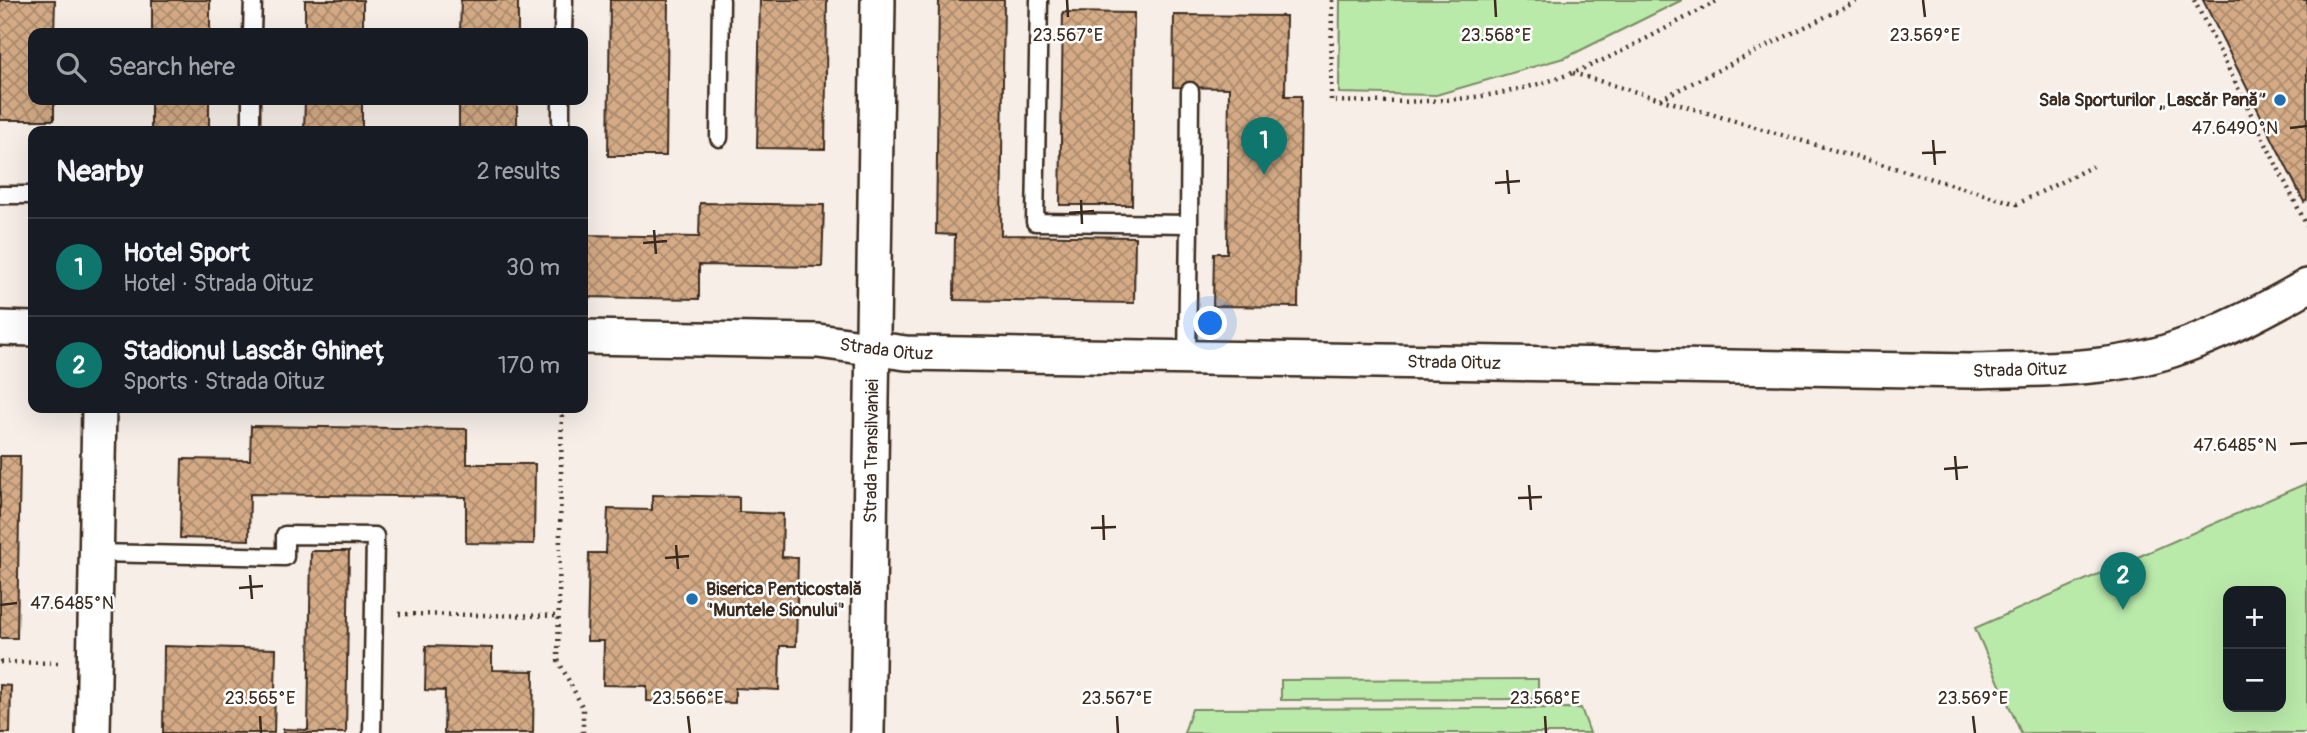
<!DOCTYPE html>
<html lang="en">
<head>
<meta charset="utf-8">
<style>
	:root { --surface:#171b24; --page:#242831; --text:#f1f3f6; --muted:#9ea1a6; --line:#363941; --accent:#0f766e }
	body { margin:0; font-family:Pangolin,sans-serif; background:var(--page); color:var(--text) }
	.controls { position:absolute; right:21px; bottom:21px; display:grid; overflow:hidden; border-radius:14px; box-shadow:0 7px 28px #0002 }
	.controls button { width:63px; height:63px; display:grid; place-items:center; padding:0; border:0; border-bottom:2px solid var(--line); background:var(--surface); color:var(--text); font:35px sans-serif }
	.you { position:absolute; left:1211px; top:324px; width:24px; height:24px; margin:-18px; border:5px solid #fff; border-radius:50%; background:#1a73e8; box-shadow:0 0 0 10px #1a73e833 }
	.badge { display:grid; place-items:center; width:46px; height:46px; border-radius:50%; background:var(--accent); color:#fff; font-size:23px; font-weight:700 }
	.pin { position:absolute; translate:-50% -58px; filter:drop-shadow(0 2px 4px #0008) }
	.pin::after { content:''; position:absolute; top:37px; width:24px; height:21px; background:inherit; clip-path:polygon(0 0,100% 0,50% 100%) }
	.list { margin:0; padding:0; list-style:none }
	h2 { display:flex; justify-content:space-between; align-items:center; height:91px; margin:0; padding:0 28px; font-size:30px }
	h2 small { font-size:23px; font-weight:400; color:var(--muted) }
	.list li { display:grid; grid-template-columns:46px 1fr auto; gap:21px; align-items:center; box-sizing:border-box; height:98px; padding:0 28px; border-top:2px solid var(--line) }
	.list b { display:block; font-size:26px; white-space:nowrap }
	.list p { margin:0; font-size:23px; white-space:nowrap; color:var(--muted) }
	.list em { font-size:23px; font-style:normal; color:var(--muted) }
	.icon { flex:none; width:38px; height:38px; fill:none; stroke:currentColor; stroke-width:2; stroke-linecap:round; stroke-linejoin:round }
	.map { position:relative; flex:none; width:2307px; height:733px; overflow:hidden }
	.search { position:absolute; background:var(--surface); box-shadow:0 7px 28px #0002; left:28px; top:28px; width:560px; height:77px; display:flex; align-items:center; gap:18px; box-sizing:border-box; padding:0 24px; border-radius:14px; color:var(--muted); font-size:26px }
	.panel { position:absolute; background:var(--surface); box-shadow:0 7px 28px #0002; left:28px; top:126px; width:560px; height:287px; border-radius:14px }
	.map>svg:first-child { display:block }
	.green { fill:#baeaaa; stroke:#7a8a64; stroke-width:2; fill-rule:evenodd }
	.building { fill:url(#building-cross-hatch); stroke:#3b2a1e; stroke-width:2 }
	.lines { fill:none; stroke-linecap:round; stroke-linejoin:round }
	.service-casing { stroke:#3b2a1e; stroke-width:21 }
	.minor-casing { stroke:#3b2a1e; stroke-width:38 }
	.path { stroke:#3b2a1e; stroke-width:4.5; stroke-dasharray:2 5; stroke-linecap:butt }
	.service { stroke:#fff; stroke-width:16 }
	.minor { stroke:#fff; stroke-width:33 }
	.ticks { fill:none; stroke:#3b2a1e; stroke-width:2.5 }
	.poi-dot { fill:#1f6fb2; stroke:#fff; stroke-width:2.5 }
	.labels { text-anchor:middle; stroke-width:5; stroke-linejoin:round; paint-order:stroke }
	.poi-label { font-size:18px; font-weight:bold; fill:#3b2a1e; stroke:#fff; text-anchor:end }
	.street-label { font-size:18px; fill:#3b2a1e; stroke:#fff }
	.ticks-label { font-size:18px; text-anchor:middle; fill:#3b2a1e; stroke:#fff; stroke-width:5; stroke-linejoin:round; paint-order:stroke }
</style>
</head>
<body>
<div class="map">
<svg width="2307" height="733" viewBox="0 0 2307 733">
	<defs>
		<pattern id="building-cross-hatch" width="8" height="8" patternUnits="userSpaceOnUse" patternTransform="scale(1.75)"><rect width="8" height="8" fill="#d4ab86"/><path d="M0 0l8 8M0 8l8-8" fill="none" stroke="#ad8b6d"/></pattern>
	</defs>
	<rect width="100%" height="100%" fill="#f6eee7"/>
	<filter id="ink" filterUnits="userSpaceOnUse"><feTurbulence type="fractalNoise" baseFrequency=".0143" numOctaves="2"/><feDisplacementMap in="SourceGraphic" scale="14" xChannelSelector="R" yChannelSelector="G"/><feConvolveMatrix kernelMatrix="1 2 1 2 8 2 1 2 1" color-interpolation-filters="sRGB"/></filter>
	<g filter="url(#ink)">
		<path class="green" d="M1340,0H1682L1567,57L1436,95L1339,93Z
			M2307,483V733H2021L1975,628ZM2281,591V707H2228V591Z
			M1538,679V699L1281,700V680Z
			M1581,708L1590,733H1184L1192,709Z"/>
		<path class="building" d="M0,0H55L54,33H33V100H54V120H0Z
			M152,0H210V33H152Z
			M305,0H363V33H305Z
			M461,0H518V33H460Z
			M610,0H668L666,156H608Z
			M760,0H827L825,149L757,148Z
			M939,0H1004L1001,235L1135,237L1134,303L954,300L955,235L936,234Z
			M2203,0H2307V200L2304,202Z
			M1063,12L1134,13L1132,205H1060Z
			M1174,15L1286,16L1285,96H1301L1298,307L1213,306L1214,253H1227L1229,88L1173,87Z
			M151,100H209V131H151Z
			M305,100H362V131H304Z
			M459,100H517V131H459Z
			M700,203L824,205L822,267L699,265V299L583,297V235L699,237Z
			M251,426L467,429V464H535L534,544L466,543V497L250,494L249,540L180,538L182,459L250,460Z
			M0,456H20L17,638H0Z
			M652,495L739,497V512L783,514L782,557L798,558L796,646H780L779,690L735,688V703L647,701V686L603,685L604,641H587L589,553H606L608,509L652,510Z
			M311,551H349L346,733H283V729L308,730Z
			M164,646L276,649L274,733H163Z
			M426,646L492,648V670L534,671L533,733H444L445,691L425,690Z
			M0,685L11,686L10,733H0Z"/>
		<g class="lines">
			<g class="service-casing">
				<path id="service" d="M1039,0L1035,222L1189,224L1187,358
					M252,33L253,0
					M563,33L564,0
					M251,131V100
					M561,131V100
					M719,138L721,0
					M0,195H33
					M1189,224L1190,91
					M96,553L285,557V535L375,536L372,733"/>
			</g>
			<g class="minor-casing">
				<g id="minor">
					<path d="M0,328L33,329"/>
					<path id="s1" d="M583,337L818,341L906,353L1970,371C2036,369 2109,371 2172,350C2220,334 2263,311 2307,286"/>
					<path d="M93,733L99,408"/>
					<path id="s2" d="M867,733L878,0"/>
				</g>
			</g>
			<path class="path" d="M1332,0L1331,101C1416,103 1490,104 1572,73C1623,54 1671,24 1720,0
				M2194,0L2307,226
				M1573,73L1660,99L1859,0
				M1660,99L2017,204L2093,166
				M562,408L558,660L583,708V733
				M399,614L559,616
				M0,662L59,663"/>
			<use href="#service" class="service"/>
			<use href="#minor" class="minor"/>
		</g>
	</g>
	<path class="ticks" d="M1067,0L1068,17M1495,0L1496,17M1923,0L1925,17M2290,128L2307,126M1933,140L1935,165M1922,153L1946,152M1507,170L1509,194M1495,183L1520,181M1081,200L1082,224M1069,213L1094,211M654,230L656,254M643,243L667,241M2290,444L2307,443M1955,456L1957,480M1944,469L1968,467M1529,485L1531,510M1518,498L1542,497M1103,515L1104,540M1091,528L1116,527M676,545L678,569M665,558L689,556M250,575L252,599M239,588L263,586M0,605L17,603M260,716L261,733M688,716L690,733M1117,716L1118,733M1545,716L1546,733M1973,716L1975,733"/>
	<g class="poi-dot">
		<circle cx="2280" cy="100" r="7"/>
		<circle cx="692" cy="599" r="7"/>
	</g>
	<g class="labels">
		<g class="poi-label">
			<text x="2266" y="106">Sala Sporturilor „Lascăr Pană”</text>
			<text x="706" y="595" text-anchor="start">Biserica Penticostală<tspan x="706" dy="21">"Muntele Sionului"</tspan></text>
		</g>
		<g class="street-label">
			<text dy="6" stroke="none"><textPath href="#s1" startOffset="304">Strada Oituz</textPath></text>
			<text dy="6" stroke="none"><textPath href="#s1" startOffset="872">Strada Oituz</textPath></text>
			<text dy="6" stroke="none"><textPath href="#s1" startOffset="1438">Strada Oituz</textPath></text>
			<text dy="6" stroke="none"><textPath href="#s2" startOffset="282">Strada Transilvaniei</textPath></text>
		</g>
	</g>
	<g class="ticks-label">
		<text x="1068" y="41">23.567°E</text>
		<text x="1496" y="41">23.568°E</text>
		<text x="1925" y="41">23.569°E</text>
		<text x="2235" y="134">47.6490°N</text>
		<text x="2235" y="451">47.6485°N</text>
		<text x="72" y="609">47.6485°N</text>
		<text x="260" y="704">23.565°E</text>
		<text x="688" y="704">23.566°E</text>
		<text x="1117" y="704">23.567°E</text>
		<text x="1545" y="704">23.568°E</text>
		<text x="1973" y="704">23.569°E</text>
	</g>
</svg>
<div class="controls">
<button>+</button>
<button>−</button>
</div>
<div class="you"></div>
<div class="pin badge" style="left:1264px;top:175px">1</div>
<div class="pin badge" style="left:2123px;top:610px">2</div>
<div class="search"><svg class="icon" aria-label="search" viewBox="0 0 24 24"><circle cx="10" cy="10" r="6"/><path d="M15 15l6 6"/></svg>Search here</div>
<section class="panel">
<h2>Nearby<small>2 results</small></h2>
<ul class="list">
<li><span class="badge">1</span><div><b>Hotel Sport</b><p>Hotel · Strada Oituz</p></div><em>30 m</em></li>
<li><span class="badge">2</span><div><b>Stadionul Lascăr Ghineț</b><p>Sports · Strada Oituz</p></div><em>170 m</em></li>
</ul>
</section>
</div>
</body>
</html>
